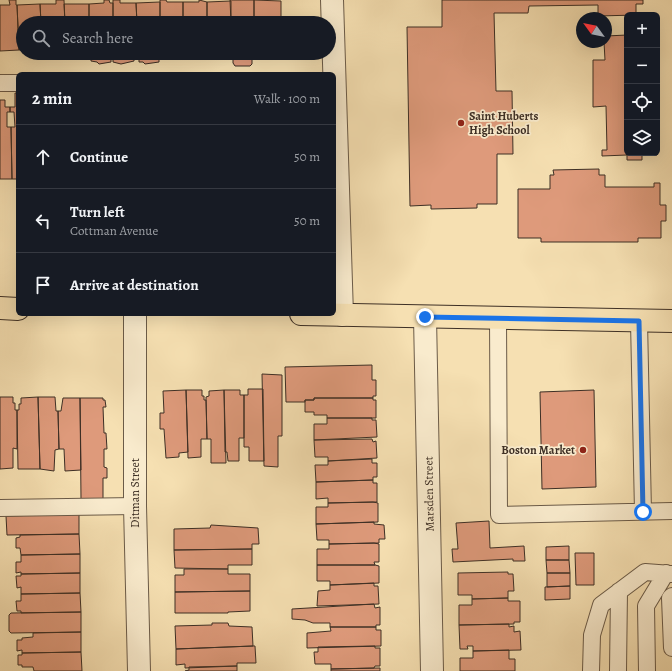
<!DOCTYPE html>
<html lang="en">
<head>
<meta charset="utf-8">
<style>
	:root { --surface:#171b24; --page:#242831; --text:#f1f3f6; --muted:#9ea1a6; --line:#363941 }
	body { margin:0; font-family:Alegreya,serif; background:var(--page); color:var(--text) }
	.controls { position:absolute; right:12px; top:12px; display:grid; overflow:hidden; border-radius:6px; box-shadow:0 4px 16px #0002 }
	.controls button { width:36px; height:36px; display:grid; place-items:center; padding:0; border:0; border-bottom:1px solid var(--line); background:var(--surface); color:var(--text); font:20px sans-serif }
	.compass { position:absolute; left:576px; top:12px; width:36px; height:36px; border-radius:50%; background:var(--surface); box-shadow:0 4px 16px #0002; rotate:303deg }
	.stop { position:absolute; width:12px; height:12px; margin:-9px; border:3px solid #1a73e8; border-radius:50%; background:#fff }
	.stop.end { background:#1a73e8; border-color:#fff; box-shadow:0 1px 4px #0008 }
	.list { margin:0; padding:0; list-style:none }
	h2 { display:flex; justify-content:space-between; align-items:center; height:52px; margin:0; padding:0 16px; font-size:17px }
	h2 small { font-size:13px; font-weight:400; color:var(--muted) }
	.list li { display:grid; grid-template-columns:26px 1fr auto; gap:12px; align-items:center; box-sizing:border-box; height:64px; padding:0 16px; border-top:1px solid var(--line) }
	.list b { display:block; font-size:15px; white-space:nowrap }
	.list p { margin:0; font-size:13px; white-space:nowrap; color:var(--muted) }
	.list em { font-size:13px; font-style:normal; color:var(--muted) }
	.icon { flex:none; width:22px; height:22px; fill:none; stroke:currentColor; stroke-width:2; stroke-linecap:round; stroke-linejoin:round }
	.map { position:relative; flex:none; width:672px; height:671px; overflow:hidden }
	.search { position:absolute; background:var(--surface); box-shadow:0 4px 16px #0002; left:16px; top:16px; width:320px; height:44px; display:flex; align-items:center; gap:10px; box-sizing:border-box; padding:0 14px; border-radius:22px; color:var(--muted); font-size:15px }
	.panel { position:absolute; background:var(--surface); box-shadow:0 4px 16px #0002; left:16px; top:72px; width:320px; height:244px; border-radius:6px }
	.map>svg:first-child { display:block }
	.building { fill:#de9a7b; stroke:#3d2f25 }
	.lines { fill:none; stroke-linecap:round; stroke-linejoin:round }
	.lane-casing { stroke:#6b5b48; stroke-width:18 }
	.street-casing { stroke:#6b5b48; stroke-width:24 }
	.primary-casing { stroke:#3d2f25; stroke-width:24 }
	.lane { stroke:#f9ebcd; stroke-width:16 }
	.street { stroke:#f9ebcd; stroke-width:22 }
	.primary { stroke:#f6e0b2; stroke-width:22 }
	.route { stroke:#1a73e8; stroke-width:5 }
	.poi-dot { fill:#8f2418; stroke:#f9ebcd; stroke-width:1.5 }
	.labels { text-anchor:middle; stroke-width:3.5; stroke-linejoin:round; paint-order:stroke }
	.poi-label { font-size:12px; font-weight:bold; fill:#3d2f25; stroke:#f9ebcd; text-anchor:start }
	.street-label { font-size:12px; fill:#3d2f25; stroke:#f9ebcd }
</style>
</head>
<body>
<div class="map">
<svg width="672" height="671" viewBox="0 0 672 671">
	<rect width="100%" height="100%" fill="#f6e0b2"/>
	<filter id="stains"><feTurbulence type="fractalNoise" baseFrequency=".005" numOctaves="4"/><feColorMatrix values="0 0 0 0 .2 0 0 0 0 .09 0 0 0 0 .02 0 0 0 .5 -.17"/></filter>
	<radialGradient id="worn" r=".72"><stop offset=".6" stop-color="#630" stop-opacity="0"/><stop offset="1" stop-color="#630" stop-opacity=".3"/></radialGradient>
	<path class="building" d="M9,0H16V5H17L19,50L0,51V5H10Z
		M56,0H64L65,23H41L40,4H56Z
		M104,0H109L110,3H113V23H89V4L104,3Z
		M113,0H120V3H136L137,23H113Z
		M160,0H166L167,2H183V23H160Z
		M199,0L207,2V23H183V2H199Z
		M230,0H254V23H231Z
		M254,0L281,1V23H254Z
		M442,0H643V4H636V15L598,16V5L529,6L528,13H494L496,91H512L513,154H497V204H477V208L431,209V205L410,206L407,27H442Z
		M231,1V23H207V2Z
		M160,2V23H137L136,3Z
		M40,4L41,23H23V50H19L17,5Z
		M64,4H89V23H65Z
		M627,35V153H657V145V155H642V160H627V155L602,156V150H607L606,106L593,107V60H605L604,42H606V36Z
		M91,53H111V62L99,64L97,62L91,61Z
		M113,53H134V61L121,64L113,62Z
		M139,53H159V62L145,64L143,62H139Z
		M233,53H252V64L250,66H235L233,63Z
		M657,57L659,131L657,132Z
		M15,93H18V179H12L11,127H15L14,112H10V107H15Z
		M0,100H5V107H10V112H7V127H11L12,179H0Z
		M599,169V175H605V187H654V183H660V205H666V221H661V238H638V242H541V238H518V189H550V175H554L553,170Z
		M372,365V380H376V396H373V398H314V400H305V402H286L285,367Z
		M262,374L282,375V436H278V467L264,466Z
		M248,389H263L264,461H249V447H244V395H248Z
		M186,390L188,452L179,453V457L166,458L164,429H160V413H164L163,391Z
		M186,390H202V396H204V400H206L207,439H201V457L188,458Z
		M224,390L226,463H211V439H207L206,397L209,396V391Z
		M224,390H240V395H244V438H239V461H228L227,452H225Z
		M594,390L596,487L542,489L540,392Z
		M0,397H13V403H15V410H17V449L13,448V468L0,469Z
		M38,397H55L56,411H58L59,449L55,450L54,471L40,469Z
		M38,397L40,469H18L17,410H19V404H21V398Z
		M63,398H80L81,470L65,471L64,449H59L58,411H61Z
		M80,398H103V400H105L106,407H103L104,433H106L107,449H104V467L107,468V478H103V499H81Z
		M314,398H373V400H376V418H327V415H314V412H305V400H314Z
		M327,418H372V420H376L377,437L314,440V424H327Z
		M372,439L373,442L376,441L377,458L328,461V457H315L314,440Z
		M372,459V463H377V477H373V480L316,482L315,465H328V461Z
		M373,480V483H377V502L328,503V498L316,499V482Z
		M373,502L378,503V522L316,524V507H328V503Z
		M79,514V534L7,535L6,516Z
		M489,521L490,548L524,546L525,561H513V559L453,562L452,549H458L456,523Z
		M374,522V524L384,525L385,539H379V543L329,544V540H317L316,524Z
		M211,525L258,528L259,544H252V549L174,550V529L210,528Z
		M79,534L80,554L21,555L20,548H16V538L20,537V535Z
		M374,543L379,544V562H374L375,565H317V549H329V544Z
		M569,546V560H546V547Z
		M252,549V565H228V569L175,568L174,550Z
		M575,553H594V585H576Z
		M80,554V573L21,574V572L16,573V562H21V555Z
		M546,560H569L570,573H547Z
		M317,565H375L379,566V583L330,585V581H317Z
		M184,569H228V574H250V591L175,592V575H184Z
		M508,572V574H513L514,591H508V598L472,599V595H458V573Z
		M80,573V593L21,594V587L17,588L16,576H21V574Z
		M547,573H570V586L547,587Z
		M374,583V586H378L379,604L317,606L318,591L330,590V585Z
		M570,586V599L545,600V587Z
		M250,591V611L228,612V613H175V592Z
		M80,593L81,612L21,613V611H17L16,601H21V594Z
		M508,598V601H520V622H514V624L459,625V605H472V599Z
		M374,604L375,608L380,607V625H376V627H330V623H313L305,620L292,619V609Z
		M81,612V632L11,633L9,631V615L11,613Z
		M212,623H228L229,626L252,627L253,646L176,649L175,626L212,625Z
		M509,624V627L514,626V632L520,631L521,650L473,651V646H467L468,649H460L459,625Z
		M330,627H376V630H381V646L307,648V633L331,631Z
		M81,632V652L22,653V650L17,651V640H22V638L33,637V633Z
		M253,646H255L256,663H237V666L185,668V664L176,665V649Z
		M375,646V648H380V666H375L374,668L331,669V664H315L314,652H318V647Z
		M509,650V659H515V671H460V658H473V651Z
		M81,652L82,671H34L33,667H22V665H18V655H22V653Z
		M237,666V671H185L189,670V667Z
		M380,668V671H331V669Z"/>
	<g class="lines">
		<g class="lane-casing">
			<path id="lane" d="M0,83H18
				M498,318L499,515L672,511
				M639,321L643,512
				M0,508L135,506
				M672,596L670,598L672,648
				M591,671L592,635L601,605L645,572L672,574
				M618,671L619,591
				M647,671L646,606L666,573"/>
		</g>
		<g class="street-casing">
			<path id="street" d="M332,0L342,315
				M135,314V506L139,671
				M425,317L432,671"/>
		</g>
		<g class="primary-casing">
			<path id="primary" d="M0,308L18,309
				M301,314L672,321"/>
		</g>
		<use href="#lane" class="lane"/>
		<use href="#street" class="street"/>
		<use href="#primary" class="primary"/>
	</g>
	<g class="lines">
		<path class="route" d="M425,317L639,321L643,512"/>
	</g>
	<g class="poi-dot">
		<circle cx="461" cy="123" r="4"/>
		<circle cx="583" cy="450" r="4"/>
	</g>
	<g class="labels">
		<g class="poi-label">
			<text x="469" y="120">Saint Huberts<tspan x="469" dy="14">High School</tspan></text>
			<text x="575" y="454" text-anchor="end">Boston Market</text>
		</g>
		<g class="street-label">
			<text transform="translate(135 493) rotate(-90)" y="4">Ditman Street</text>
			<text transform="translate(429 494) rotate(-91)" y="4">Marsden Street</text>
		</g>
	</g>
	<rect width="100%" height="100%" filter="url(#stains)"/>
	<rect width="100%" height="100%" fill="url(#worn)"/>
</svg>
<div class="controls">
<button>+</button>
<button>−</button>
<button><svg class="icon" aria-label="locate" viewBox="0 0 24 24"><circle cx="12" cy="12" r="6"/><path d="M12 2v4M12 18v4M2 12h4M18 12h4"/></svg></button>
<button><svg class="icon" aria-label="layers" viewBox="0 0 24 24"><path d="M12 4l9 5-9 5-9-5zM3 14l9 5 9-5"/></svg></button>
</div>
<svg class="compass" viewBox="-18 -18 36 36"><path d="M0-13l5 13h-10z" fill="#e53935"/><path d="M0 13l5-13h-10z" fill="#9ea1a6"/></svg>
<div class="stop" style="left:643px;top:512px"></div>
<div class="stop end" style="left:425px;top:317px"></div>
<div class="search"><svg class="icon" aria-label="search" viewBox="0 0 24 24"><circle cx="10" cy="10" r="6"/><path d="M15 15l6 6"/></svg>Search here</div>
<section class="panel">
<h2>2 min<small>Walk · 100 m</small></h2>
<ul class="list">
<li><svg class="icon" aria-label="ahead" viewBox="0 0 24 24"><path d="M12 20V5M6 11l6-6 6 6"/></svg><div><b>Continue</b></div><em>50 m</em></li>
<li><svg class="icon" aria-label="left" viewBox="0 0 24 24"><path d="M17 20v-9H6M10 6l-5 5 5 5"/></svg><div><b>Turn left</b><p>Cottman Avenue</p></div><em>50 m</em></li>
<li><svg class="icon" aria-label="arrive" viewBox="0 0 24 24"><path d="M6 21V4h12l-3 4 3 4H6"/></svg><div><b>Arrive at destination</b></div></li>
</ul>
</section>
</div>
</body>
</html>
